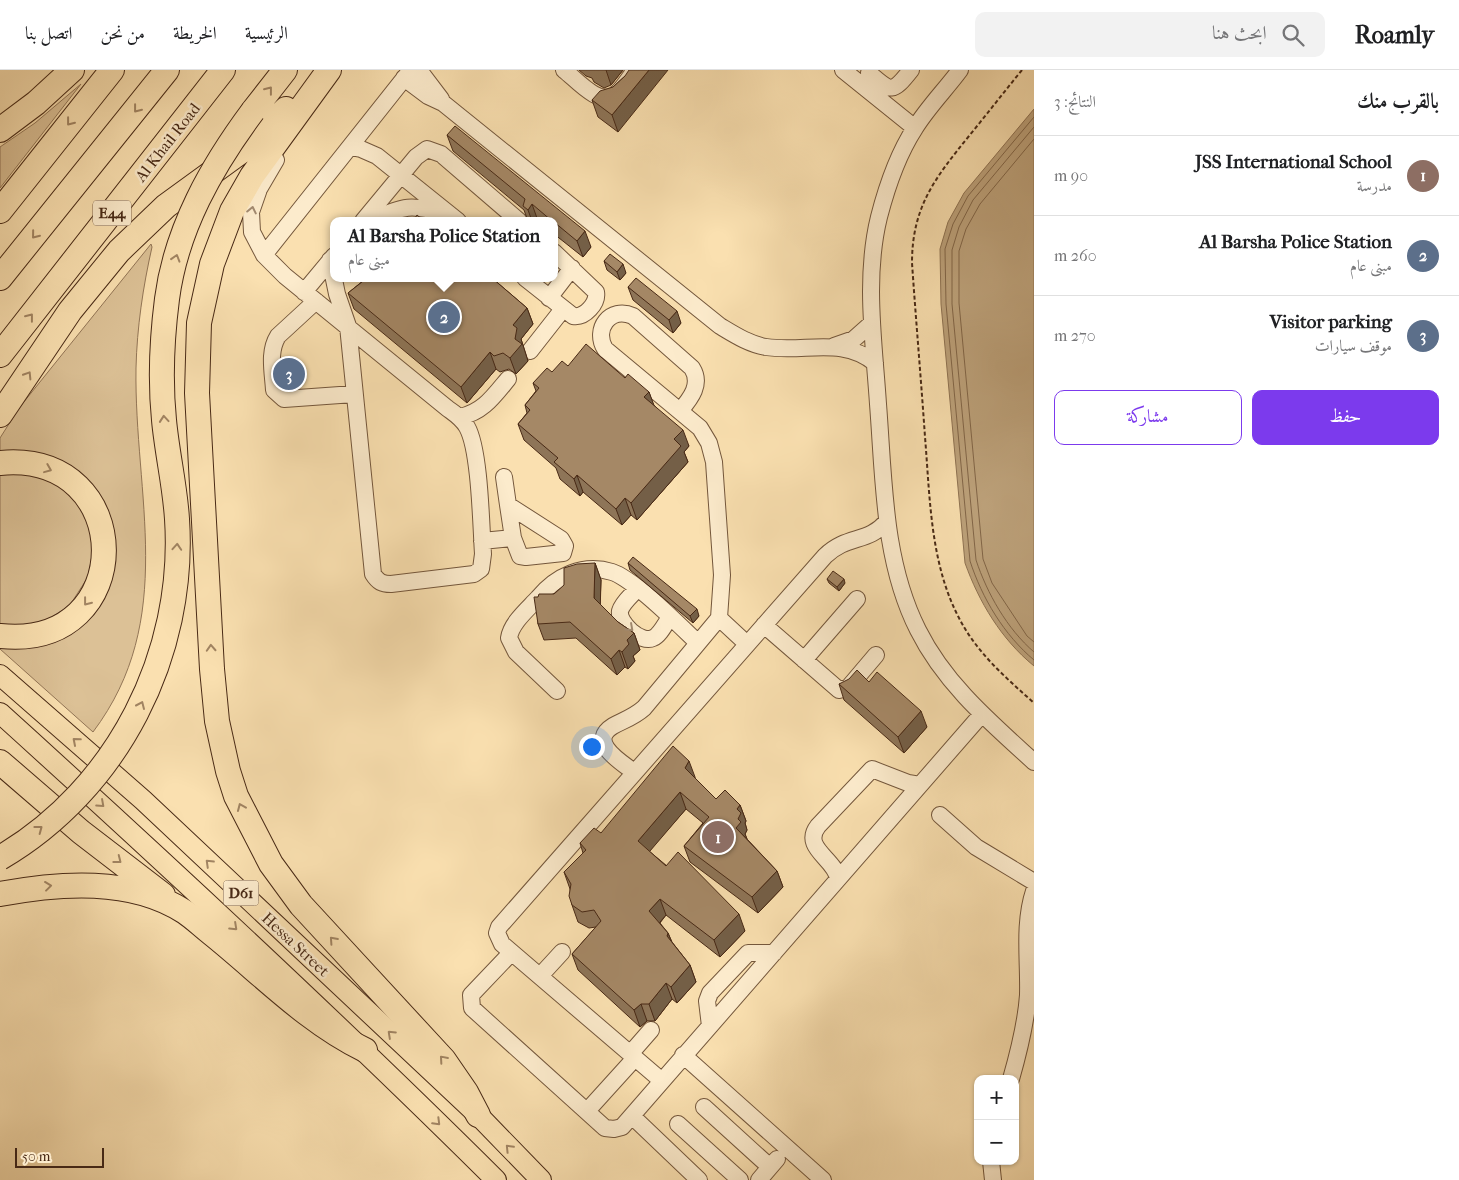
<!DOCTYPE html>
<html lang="ar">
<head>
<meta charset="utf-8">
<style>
	:root { --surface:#fff; --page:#f2f2f2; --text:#202124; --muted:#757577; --line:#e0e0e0; --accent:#7c3aed }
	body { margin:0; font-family:"IM FELL French Canon",Amiri,serif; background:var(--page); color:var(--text); direction:rtl }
	.controls { position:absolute; right:15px; bottom:15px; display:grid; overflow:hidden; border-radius:10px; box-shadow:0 1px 4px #0004 }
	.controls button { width:45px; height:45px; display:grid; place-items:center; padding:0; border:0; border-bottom:1px solid var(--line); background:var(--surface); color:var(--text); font:25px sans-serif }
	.scale { position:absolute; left:15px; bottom:12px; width:89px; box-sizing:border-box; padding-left:5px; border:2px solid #482915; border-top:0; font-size:14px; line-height:18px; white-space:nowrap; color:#482915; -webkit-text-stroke:4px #fcebcc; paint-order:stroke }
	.you { position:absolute; left:591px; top:676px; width:18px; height:18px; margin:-12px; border:4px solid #fff; border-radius:50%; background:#1a73e8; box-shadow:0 0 0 8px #1a73e833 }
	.badge { display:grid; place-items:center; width:32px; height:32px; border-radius:50%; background:var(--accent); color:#fff; font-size:16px; font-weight:700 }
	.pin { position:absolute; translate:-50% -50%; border:2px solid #fff; box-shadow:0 1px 5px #0006 }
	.popup { position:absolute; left:330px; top:147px; width:228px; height:65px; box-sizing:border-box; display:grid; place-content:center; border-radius:10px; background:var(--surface); filter:drop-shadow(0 1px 4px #0005); font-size:16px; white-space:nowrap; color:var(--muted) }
	.popup b { font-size:19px; color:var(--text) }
	.popup::after { content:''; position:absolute; left:50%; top:100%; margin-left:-10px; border:10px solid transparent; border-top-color:var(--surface) }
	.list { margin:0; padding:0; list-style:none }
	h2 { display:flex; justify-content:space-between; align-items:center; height:65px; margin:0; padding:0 20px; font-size:21px }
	h2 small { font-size:16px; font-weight:400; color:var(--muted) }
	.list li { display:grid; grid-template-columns:32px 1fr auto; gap:15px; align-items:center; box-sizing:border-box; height:80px; padding:0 20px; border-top:1px solid var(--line) }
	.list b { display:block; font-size:19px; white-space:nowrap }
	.list p { margin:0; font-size:16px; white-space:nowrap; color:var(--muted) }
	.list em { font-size:16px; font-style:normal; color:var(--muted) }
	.actions { display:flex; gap:10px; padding:15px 20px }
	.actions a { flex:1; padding:11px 0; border:1px solid var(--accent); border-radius:10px; text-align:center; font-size:18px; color:var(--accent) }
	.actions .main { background:var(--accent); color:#fff }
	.icon { flex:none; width:28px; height:28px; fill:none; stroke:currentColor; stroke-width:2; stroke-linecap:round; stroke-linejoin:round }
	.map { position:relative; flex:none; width:1034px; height:1110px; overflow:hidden; direction:ltr }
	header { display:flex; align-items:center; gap:30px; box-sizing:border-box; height:70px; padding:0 25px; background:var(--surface); border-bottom:1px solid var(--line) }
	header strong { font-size:24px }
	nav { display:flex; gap:28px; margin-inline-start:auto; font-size:18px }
	.search { width:350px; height:45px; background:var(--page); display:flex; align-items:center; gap:12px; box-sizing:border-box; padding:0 18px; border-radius:10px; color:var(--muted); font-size:19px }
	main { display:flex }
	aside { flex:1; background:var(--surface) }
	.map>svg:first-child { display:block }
	.green { fill:#dcc196; stroke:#927556 }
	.water { fill:#bda27b; stroke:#8e7252 }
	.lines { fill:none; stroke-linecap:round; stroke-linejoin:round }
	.shore { stroke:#826648; stroke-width:1 }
	.minor-casing { stroke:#74573c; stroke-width:18 }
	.major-casing { stroke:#482915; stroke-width:22 }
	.highway-casing { stroke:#482915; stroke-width:26 }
	.path { stroke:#482915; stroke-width:2; stroke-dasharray:4 2.5; stroke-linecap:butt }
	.minor { stroke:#fcebcc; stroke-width:16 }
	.major { stroke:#fae0b0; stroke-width:20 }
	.highway { stroke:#fae0b0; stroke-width:24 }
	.highway-bridge-casing { stroke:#482915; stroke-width:26; stroke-linecap:butt }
	.highway-bridge { stroke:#fae0b0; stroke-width:24 }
	.wall { fill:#8e7558; stroke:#482915 }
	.shaded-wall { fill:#745f47; stroke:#482915 }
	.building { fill:#a58866; stroke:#482915 }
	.oneway { stroke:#a18462 }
	.oneway2 { stroke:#a28a70 }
	.labels { text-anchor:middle; stroke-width:5; stroke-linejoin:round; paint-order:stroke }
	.shield { fill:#fcebcc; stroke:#7e634c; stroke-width:1 }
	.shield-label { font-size:15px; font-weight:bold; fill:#482915 }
	.street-label { font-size:16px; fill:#482915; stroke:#fcebcc }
</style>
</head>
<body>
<header>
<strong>Roamly</strong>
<div class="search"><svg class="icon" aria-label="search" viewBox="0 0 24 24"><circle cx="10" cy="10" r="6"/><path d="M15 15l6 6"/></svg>ابحث هنا</div>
<nav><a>الرئيسية</a><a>الخريطة</a><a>من نحن</a><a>اتصل بنا</a></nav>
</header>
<main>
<aside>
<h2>بالقرب منك<small>النتائج: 3</small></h2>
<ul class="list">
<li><span class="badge" style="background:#8d6e63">1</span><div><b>JSS International School</b><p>مدرسة</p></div><em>90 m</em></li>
<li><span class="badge" style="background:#5c6f8a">2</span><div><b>Al Barsha Police Station</b><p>مبنى عام</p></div><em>260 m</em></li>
<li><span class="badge" style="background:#5c6f8a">3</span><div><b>Visitor parking</b><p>موقف سيارات</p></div><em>270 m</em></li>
</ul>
<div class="actions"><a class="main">حفظ</a><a>مشاركة</a></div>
</aside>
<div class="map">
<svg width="1034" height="1110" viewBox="0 0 1034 1110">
	<rect width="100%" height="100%" fill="#fae0b0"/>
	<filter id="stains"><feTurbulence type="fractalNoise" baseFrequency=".004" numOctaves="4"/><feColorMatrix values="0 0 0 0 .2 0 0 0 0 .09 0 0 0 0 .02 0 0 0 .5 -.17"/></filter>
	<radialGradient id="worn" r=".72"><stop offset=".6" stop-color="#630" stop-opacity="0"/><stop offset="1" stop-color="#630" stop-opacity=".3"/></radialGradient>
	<path class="green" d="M81,14L0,118V77L35,53Z
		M151,174L152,177C143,217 137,257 136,298C134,426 178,549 93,662L0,579V575L20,577L46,572L114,472L37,385L0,384V368L19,338Z
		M0,400H24L64,417L85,443L94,475L88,507L70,535L43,553L0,557Z"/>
	<path class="water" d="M1034,39V596C1001,569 979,532 965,493L941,234L940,179L948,152L964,123Z"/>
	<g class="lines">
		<path class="shore" d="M1034,47L968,126L953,154L945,179L946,234L970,491C982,528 1004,565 1034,590
			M1034,57L973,130L959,157L952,180V234L976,490C987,523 1007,559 1034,582
			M1034,69L980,134L966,159L959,181V233L983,489L992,513L1027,566L1034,572"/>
		<g class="minor-casing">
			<path id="minor" d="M419,0L441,29
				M564,0C576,9 599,37 615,25C623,19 629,8 635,0
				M843,0L915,58
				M960,0C946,19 928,37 915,58C898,84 887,116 879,147C864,208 874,272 878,334C884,410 883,491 918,560C945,614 990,652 1034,692
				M869,3C891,22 892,24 911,0
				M404,8L428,26L443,33L720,256C735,265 749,274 766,277C805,283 842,266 875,293
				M350,77L361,79L377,86L458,151
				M276,90L259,119L251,142L252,162L264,185L285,206L447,338C455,344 462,348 467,357C480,380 481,455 483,484L481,499L474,504L391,514C382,514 378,512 373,504L348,256L337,224L330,190
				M363,151L416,87L427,79L441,84L519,151
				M372,151C402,135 413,134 446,144
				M264,185L410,1
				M525,208L573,246C585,248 598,233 596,222L554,182
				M304,222L334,186
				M549,228L572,198
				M316,231L278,266C268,282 273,302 274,320L284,329L354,324
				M834,276L854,269L872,253
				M530,281L563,239
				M460,347C483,342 493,327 508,309
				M504,407L508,435L561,469L565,476L563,483L526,487L520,486L513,468L508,435
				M482,471L513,468
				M637,519C632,525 622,533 620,541C618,553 641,574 653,568C660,565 665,554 670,547
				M719,548L747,574
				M764,555L839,620L848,618L876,585
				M804,590L857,529
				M557,621L516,582L509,568C511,553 528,539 538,528C556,506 583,493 612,502C634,509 680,556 698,573
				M634,702C621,692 587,672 613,656C624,650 634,647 644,638L719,548L722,505L714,392L709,373L700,358L605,279C593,259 610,236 633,246L692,298C702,314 691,328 680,341
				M940,745L976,777L1034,812
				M838,809C836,789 801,778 818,756L872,699L908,713L920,715
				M511,883L471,925L472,938L605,1058L614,1059L622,1057L982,644
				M540,906L562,882
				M710,956L707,931L710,923L748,883H774
				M630,984L651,960
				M683,985L823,1110
				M1011,1009C1019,981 1026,954 1028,925C1029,891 1023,854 1034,821
				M662,1011L502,874L497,863L499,857L825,486C848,464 868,474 887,451
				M704,1037L770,1097
				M587,1041L635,988
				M633,1047L699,1110
				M678,1054L740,1110
				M991,1091L993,1110
				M759,1110L777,1089"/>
		</g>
		<g class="major-casing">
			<path id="major" d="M0,605L143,730L478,1045L541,1110
				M0,643C169,796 335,950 496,1110"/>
		</g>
		<g class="highway-casing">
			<path id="highway" d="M329,0L252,106L232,141L212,194L199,253L197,323L212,599L217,651L228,701L236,726L271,794L301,835L444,990L466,1022L478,1045
				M253,41L285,0
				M0,60L36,33L72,0
				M0,141L112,0
				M0,208L167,0
				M0,285L223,0
				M0,345L70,241L119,181L166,136L243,80L286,39
				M0,393C138,380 139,581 0,566
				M0,692L81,762L163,825
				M0,824C59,813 131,807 185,842C194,848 202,856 211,863C261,903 307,952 365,980"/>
		</g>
		<path class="path" d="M1022,0C1004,22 987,44 969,66C935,108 912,137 912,193C916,251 921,309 925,367C930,427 930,493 959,548C977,583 1005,607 1034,633"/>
		<use href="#minor" class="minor"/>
		<use href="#major" class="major"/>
		<use href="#highway" class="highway"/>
		<g class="highway-bridge-casing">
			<path id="highway-bridge" d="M0,788C118,719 186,584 177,449C175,416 167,383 164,350C160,310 162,268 167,229C176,159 212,96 253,41"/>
		</g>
		<use href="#highway-bridge" class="highway-bridge"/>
	</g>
	<path class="wall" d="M579,0H623L611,15L604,18L594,12L592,8L586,6Z
		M625,6L618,62L598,47L592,30L613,17Z
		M447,65L591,177L583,187L554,164V151H528L524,140L453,81Z
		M604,191L626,203L620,210L607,200Z
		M364,208H492L527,238L533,254L521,269L528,291L516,304L509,299L500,302L496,299L467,333L354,239L348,223L364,210Z
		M628,217L681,253L673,263L633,230Z
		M568,296L625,308L649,322L653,334L689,376L684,382L688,392L637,450L631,445L622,455L583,422L580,426L560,409L556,398L524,370L518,354L527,343L525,335L536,321L533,313L552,302Z
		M595,493L601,510L600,534L618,552L634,563L640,580L633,586L635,591L628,599L625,597L617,605L576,568L544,570L538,554V527L554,524Z
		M628,493L699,546L693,553L630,500Z
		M827,509L845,513L839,521L829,513Z
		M869,612L927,657L904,683L844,630L839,614Z
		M695,707V708L716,729L740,735L746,751L745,753L747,760L745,764L747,769L777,801L783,817L758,843L690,792L684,776L703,753L686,739L649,781L745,861L720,887L666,845L660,853L668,863L672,872L690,895L696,912L677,933L672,929L655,951H647L640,957L578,900L572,884L596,857L589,858L578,852L572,835L570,819L564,802L583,783L580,773L601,763Z"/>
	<path class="shaded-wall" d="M606,0H623L611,15Z
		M649,0H668L618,62L612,45Z
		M532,134L538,151H532L528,140Z
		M585,161L591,177L583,187L577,171Z
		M623,194L626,203L620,210L617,202Z
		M527,238L533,254L521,269L528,291L516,304L510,288L515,269L513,255Z
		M677,241L681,253L673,263L669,250Z
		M490,282L496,299L467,333L461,317Z
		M649,322L655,338L644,327Z
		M683,360L689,376L684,382L688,392L637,450L631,433L674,369Z
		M577,405L583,422L580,426L574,409Z
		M625,428L631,445L622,455L616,439Z
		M595,493L601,510L600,545L594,528Z
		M844,509L845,513L839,521L837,517Z
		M697,539L699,546L693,553L690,546Z
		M634,563L640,580L633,586L635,591L628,599L622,582L627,570Z
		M619,580L625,597L617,605L611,589Z
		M921,641L927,657L904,683L898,667Z
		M689,691L695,707L691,715L685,698Z
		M680,722L686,739L644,788L638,771Z
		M740,735L746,751L745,753L747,760L745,764L747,769L736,758L738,749L737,739Z
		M777,801L783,817L758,843L752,827Z
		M660,829L666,845L655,858L649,841Z
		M739,844L745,861L720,887L714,870Z
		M668,863L675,880L667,866Z
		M690,895L696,912L677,933L671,917Z
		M666,913L672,929L655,951L649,934Z
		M641,934L647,951L640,957L634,940Z"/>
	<path class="building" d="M629,0H649L612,45L592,30L600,21L613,17L625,6Z
		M455,56L585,161L577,171L554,152V151H552L532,134L528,140L523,136L525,129L447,65Z
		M417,145L424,151H413Z
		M610,184L623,194L617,202L604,191Z
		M367,208H492L527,238L513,255L517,258L515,269L522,274L510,288L503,283L494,286L490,282L461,317L348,223Z
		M636,208L677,241L669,250L628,217Z
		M586,274L625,308L628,304L649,322L644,327L683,360L674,369L681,376L631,433L625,428L616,439L577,405L574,409L554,392L558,388L518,354L530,340L525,335L539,318L533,313L547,298L552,302L562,291L568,296Z
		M633,487L697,539L690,546L628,493Z
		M595,493L594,528L618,552L634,563L627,570L629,574L622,582L619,580L611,589L570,552L538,554L534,527H538L539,524H554L564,515V498L577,494Z
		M833,501L844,509L837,517L827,509Z
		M857,600L869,612L877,602L921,641L898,667L839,614L849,609Z
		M673,676L689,691L685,698L716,729L725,720L740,735L737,739L741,743L738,749L741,752L736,758L777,801L752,827L684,776L709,747L680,722L638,771L666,796L678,782L739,844L714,870L660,829L649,841L668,863L667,866L690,895L671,917L666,913L649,934H641L634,940L572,884L601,851L594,840L582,842L572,835L569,826L571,814L564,802L586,780L580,773L594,758L601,763Z"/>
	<defs><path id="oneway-chevron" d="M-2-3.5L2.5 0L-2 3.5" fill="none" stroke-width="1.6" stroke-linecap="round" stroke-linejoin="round" transform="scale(1.25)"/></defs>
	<g class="oneway">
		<use href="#oneway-chevron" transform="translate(269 20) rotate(-52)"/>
		<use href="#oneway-chevron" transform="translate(137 39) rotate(128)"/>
		<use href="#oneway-chevron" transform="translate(70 52) rotate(128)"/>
		<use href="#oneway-chevron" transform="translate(35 165) rotate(129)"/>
		<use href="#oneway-chevron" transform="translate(176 188) rotate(-73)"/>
		<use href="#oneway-chevron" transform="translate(30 247) rotate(-52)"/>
		<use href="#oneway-chevron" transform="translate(28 305) rotate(-58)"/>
		<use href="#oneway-chevron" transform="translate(164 349) rotate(-95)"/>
		<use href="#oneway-chevron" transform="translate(48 399) rotate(22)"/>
		<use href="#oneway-chevron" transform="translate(177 477) rotate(-86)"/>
		<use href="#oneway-chevron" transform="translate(87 532) rotate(128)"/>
		<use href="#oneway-chevron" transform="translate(211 578) rotate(-93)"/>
		<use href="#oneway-chevron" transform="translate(141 635) rotate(-66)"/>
		<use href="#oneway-chevron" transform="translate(76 671) rotate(-139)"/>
		<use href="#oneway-chevron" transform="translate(101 734) rotate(42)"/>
		<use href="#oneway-chevron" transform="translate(241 737) rotate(-113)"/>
		<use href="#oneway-chevron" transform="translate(39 759) rotate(-37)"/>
		<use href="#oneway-chevron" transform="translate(118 790) rotate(38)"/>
		<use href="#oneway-chevron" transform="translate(209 793) rotate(-136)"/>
		<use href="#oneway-chevron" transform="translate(48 816) rotate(-7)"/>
		<use href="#oneway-chevron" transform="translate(234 857) rotate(43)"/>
		<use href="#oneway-chevron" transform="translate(333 870) rotate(-132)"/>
		<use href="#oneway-chevron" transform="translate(391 964) rotate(-137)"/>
		<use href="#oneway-chevron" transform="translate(443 989) rotate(-131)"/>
		<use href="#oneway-chevron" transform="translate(437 1052) rotate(45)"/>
		<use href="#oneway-chevron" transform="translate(509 1078) rotate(-134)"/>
	</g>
	<g class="oneway2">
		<use href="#oneway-chevron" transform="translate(252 140) rotate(-78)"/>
		<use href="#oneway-chevron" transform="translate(630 558) rotate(42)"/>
	</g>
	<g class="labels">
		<g class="shield">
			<rect x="93" y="130.5" width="38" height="25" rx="4"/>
			<rect x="223.5" y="810.5" width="35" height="25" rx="4"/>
		</g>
		<g class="shield-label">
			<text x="112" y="148">E44</text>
			<text x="241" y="828">D61</text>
		</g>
		<g class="street-label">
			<text transform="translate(167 72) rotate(-52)" y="6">Al Khail Road</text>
			<text transform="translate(296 874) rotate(43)" y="6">Hessa Street</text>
		</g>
	</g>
	<rect width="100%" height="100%" filter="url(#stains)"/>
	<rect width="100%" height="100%" fill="url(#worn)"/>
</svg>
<div class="controls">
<button>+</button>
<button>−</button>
</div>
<div class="scale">50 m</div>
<div class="you"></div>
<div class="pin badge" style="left:718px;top:767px;background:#8d6e63">1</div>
<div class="pin badge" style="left:444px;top:247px;background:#5c6f8a">2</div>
<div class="popup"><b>Al Barsha Police Station</b>مبنى عام</div>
<div class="pin badge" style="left:289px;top:304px;background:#5c6f8a">3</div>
</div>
</main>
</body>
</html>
